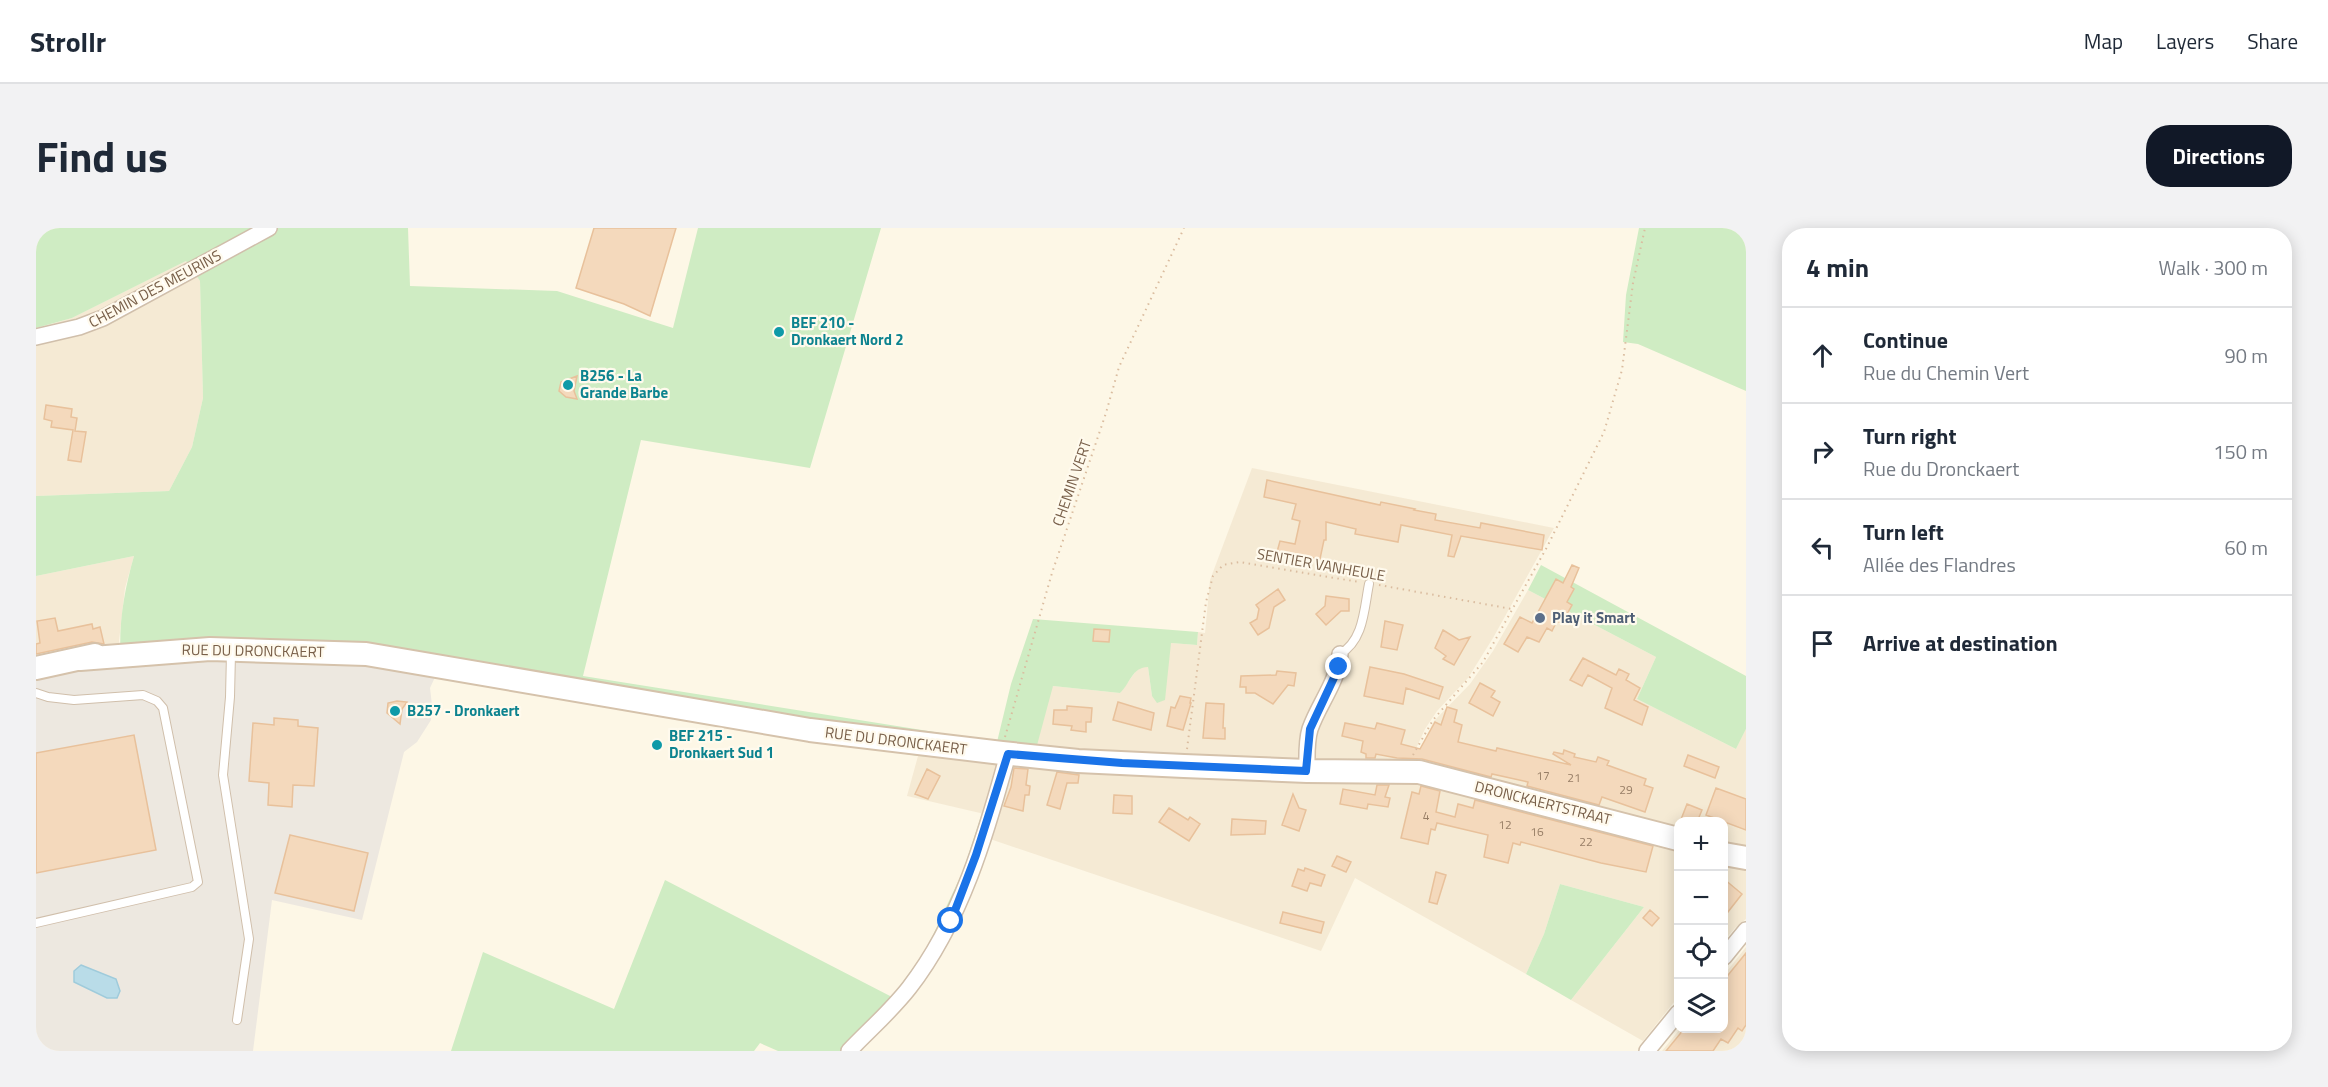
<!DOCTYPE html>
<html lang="en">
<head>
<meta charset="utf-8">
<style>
	:root { --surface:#fff; --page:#f2f2f3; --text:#1f2937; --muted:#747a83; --line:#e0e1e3; --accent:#111827 }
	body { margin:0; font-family:"Titillium Web",sans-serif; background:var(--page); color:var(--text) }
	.controls { position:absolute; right:18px; bottom:18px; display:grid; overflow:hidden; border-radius:12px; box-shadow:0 3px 15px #0003 }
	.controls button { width:54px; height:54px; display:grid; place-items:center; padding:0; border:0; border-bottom:2px solid var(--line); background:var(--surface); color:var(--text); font:30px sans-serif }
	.stop { position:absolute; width:18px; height:18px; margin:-14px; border:4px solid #1a73e8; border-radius:50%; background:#fff }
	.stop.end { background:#1a73e8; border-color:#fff; box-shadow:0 2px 6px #0008 }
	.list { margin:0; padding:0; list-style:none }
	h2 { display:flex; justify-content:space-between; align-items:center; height:78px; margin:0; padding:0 24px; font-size:26px }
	h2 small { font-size:20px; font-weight:400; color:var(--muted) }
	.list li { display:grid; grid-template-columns:39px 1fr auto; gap:18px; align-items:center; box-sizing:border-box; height:96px; padding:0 24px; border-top:2px solid var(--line) }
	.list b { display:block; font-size:22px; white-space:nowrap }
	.list p { margin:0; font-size:20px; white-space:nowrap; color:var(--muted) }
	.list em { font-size:20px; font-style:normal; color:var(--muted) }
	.icon { flex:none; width:33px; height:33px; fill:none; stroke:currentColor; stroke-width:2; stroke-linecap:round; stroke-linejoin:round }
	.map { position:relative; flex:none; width:1710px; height:823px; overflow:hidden; border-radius:24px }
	header { display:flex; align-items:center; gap:36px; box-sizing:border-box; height:84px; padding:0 30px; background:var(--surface); border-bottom:2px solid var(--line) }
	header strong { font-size:28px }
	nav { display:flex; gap:33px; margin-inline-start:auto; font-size:21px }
	.intro { display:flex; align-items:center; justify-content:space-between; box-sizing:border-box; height:144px; padding:0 36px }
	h1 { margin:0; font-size:42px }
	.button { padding:15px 27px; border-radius:24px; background:var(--accent); color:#fff; font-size:21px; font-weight:700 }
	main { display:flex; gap:36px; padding:0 36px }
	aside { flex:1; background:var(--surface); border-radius:24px; box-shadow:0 3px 15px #0003 }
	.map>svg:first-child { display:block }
	.residential { fill:#f5ead4 }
	.industrial { fill:#ede8e0 }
	.green { fill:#cfecc3 }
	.water { fill:#b9dce8; stroke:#9fcbdb; stroke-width:1.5 }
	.building { fill:#f4d9bc; stroke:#e8c19b; stroke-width:1.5 }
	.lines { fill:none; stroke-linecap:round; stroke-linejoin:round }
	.service-casing { stroke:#d0bfab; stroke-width:10 }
	.minor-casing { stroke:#d0bfab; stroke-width:18 }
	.secondary-casing { stroke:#d5c2ab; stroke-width:26 }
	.path { stroke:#dabc9f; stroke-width:2; stroke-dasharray:1.5 4.5; stroke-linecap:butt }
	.service { stroke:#fff; stroke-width:8 }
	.minor { stroke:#fff; stroke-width:15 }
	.secondary { stroke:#fff; stroke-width:22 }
	.route { stroke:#1a73e8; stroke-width:8 }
	.culture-dot { fill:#0f9aa8; stroke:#fffaed; stroke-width:2 }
	.service-dot { fill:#5c6f8a; stroke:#fffaed; stroke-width:2 }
	.labels { text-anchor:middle; stroke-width:4.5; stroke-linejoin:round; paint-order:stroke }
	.number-label { font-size:12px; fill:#977e66 }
	.street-label { font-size:15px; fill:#785f49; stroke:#fffaed }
	.culture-label { font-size:15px; font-weight:bold; fill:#0d838f; stroke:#fffaed; text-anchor:start }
	.service-label { font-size:15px; font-weight:bold; fill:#4e5e75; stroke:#fffaed; text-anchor:start }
</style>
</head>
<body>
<header>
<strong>Strollr</strong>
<nav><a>Map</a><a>Layers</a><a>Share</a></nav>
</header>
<div class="intro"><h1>Find us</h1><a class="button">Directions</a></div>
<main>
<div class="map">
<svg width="1710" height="823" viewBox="0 0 1710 823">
	<rect width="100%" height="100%" fill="#fdf7e6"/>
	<path class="residential" d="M150,33L164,53L167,170L156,219L133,263L0,268V100L36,90Z
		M1216,240L1518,300L1457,410L1432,450L1401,483L1389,501L1373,536L1642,617V769L1607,813L1535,772L1608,679L1524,656L1508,706L1490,746L1319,650L1285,723L951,610L957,588L871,568L882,528L956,534L1017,458L1084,465L1100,443L1105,439H1112L1116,468L1135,415L1161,417L1162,404L1169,405L1174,352Z
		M98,328L89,360L83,413L85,434L0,452V348Z
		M1492,362L1620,429L1601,471L1700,521L1710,501V624L1688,620V594H1642V605L1376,537L1398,493L1434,456L1457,423Z
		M1688,631L1710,636V691L1699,700L1688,713Z
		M1710,719V823H1626L1644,801L1688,800V747Z"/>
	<path class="industrial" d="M171,427L291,431L400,447L394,460L396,477L395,492L381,514L368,524L326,692L236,672L217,823H0V452L85,434Z"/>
	<path class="green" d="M4,0H372L374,58L521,63L637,100L662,0H845L774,240L605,212L547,448L961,514L975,456L997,391L1162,404L1161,417L1135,415L1129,472L1121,475L1116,468L1112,439C1096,439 1094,456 1084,465L1017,458L1000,521L957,534L882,528L373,443L291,431L171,427L85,434C82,398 88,363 98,328L0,348V268L133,263L156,219L167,170L164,53L150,33L36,90L0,100V17Z
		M1603,0H1710V163L1602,116L1587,114L1590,67Z
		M1505,337L1710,448V501L1700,521L1601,471L1620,429L1492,362Z
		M946,585L957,588L921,693L819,823H742L724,815L718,823H415L447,724L578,781L629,652L856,769L890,722L927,643Z
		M1524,656L1608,679L1535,772L1490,746L1508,706Z"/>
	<path class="water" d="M45,737L80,751L84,763L81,770H71L38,754V743Z"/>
	<path class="building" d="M558,0H640L614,88L588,76L540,60Z
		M541,148L538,163L541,171L530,169L523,163L525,154Z
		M10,177L36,181L35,189L41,190L39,203L50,204L45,234L32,232L37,202L15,199L16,193L8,191Z
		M1231,252L1344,277L1345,274L1379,281L1378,282L1400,286L1399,292L1444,300L1445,295L1508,307L1506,322L1425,308L1418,329L1412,328L1416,307L1365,297L1362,314L1319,306L1320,301L1290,294V312H1288L1284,331L1241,324L1244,313L1259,316L1264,293L1256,291L1260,276L1228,269Z
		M1536,337L1543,340L1535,359L1538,361L1531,374L1536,377L1526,395L1521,393L1516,403L1511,400L1503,414L1491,409L1482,424L1468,416L1484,389L1496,395L1520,351L1527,355Z
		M1242,361L1249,372L1238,379L1233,400L1222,407L1214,395L1221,391L1223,381L1220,377Z
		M1290,368L1313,371V383H1305L1290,397L1280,386L1289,378Z
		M19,390L22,403L56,396L57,401L64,399L68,416L56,414L0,426V416L4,415L1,393Z
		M1349,393L1367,397L1361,422L1345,419Z
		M1058,401L1074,402L1073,414L1057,413Z
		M1407,402L1423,412L1434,409L1418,437L1407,431L1410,428L1399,420Z
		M1547,430L1580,447L1583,441L1593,446L1590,452L1604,460L1598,472L1612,479L1606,497L1569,480L1576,460L1552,447L1546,458L1534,452Z
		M1334,439L1368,446L1407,459L1403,471L1370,460L1367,476L1328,468Z
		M1241,443L1260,445L1258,458L1252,457L1237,476L1219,465H1210V459H1204L1205,448L1240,447Z
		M1444,455L1459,463L1455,469L1464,474L1457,488L1433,475Z
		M1144,468L1155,470L1154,475H1155L1147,502L1131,498L1135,479L1139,480Z
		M361,473L371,474L366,481L364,496L351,485L352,475Z
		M1082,474L1118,485L1115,502L1077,492Z
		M1170,475L1188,476L1187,500H1189V511L1167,510Z
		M1031,478L1056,480L1055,494H1050V504L1035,502L1036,498L1017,496L1018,482H1031Z
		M1411,479L1421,482L1418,494L1426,497L1422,514L1460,523L1461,520L1535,537L1517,526L1518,524L1527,526L1528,522L1539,526L1538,529L1560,534L1562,529L1573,533L1571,537L1610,551L1608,557L1617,560L1609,584L1566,569L1563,577L1491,558L1492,554L1456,546L1455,549L1386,531L1361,530L1340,526L1339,530H1330V526L1325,524L1327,513L1306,508L1309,495L1339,501L1341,495L1369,502L1365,516L1384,521L1399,494L1405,497Z
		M238,490L262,492V498L282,500L278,558L257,557L256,579L232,577L233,555L213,553L217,495L238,497Z
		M98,507L120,622L0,645V525Z
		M1652,527L1683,539L1679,550L1648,538Z
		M978,540L992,541L990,557L994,558L993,567H989L987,583L968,578L975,559Z
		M891,541L904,548L892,571L879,566Z
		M1021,544L1043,547L1042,555H1031L1024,581L1011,577Z
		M1341,557H1353L1349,569L1354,570L1352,579L1332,576L1331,581L1304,576L1307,561L1339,567Z
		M1385,558L1404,563L1400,584L1419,589L1422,576L1437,580L1439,572L1617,618L1610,644L1565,635L1485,614L1484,617L1477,615L1472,635L1448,629L1452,607L1401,595L1399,602L1395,601L1392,616L1365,610L1376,564L1383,566Z
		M1680,560L1710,571V602L1670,587Z
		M1257,566L1263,580L1270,582L1263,603L1246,597Z
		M1078,567L1096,568V586L1077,585Z
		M1651,576L1666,582L1661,594H1644Z
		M1133,580L1152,592L1154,589L1164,596L1153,613L1123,594Z
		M1196,591L1230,593L1229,606L1195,607Z
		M254,607L332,625L318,683L239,665Z
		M1301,628L1315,634L1310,644L1296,638Z
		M1269,640L1289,647L1285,658L1274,655L1271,663L1256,658L1262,641L1268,643Z
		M1400,644L1410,647L1401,676L1393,674Z
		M1688,651L1706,666L1688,689Z
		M1614,682L1623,690L1616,698L1607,690Z
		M1247,684L1288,694L1285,705L1244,695Z
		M1710,725V797L1706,803L1702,800L1692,815L1685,811L1677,823H1630L1648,801H1688V752Z"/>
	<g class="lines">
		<g class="service-casing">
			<path id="service" d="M195,425L194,469L187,547L213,711L201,792
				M1304,426C1328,412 1328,381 1333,356
				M0,465L12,469L38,472L107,467L121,473L127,480L162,654L156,659L0,695"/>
		</g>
		<g class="minor-casing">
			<path id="minor" d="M0,109L43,99L67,90L233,0
				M1271,543C1271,529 1270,514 1274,501C1283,475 1302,454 1304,426
				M1688,729L1710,702
				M813,823C833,802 855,783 873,760C925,693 950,607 972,526
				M1611,823L1642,785"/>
		</g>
		<g class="secondary-casing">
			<path id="secondary" d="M44,431L174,421L330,426L774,502L966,525L1042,533L1148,538L1271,543L1383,544L1642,611
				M0,440L59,427
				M1688,626L1710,630"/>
		</g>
		<path class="path" d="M1343,357L1476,381
			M969,509L1016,345L1070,185L1083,139L1148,0
			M1151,521L1170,374L1177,348L1187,337L1203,334L1323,354
			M1377,527L1397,492L1447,434L1511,319L1568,204L1586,142L1597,55L1609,0"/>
		<use href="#service" class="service"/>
		<use href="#minor" class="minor"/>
		<use href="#secondary" class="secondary"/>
	</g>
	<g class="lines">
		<path class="route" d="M915,693L940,627L972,526L1086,535L1270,543L1274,501L1303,439"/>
	</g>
	<g class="culture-dot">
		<circle cx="743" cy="104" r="6"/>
		<circle cx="532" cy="157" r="6"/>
		<circle cx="359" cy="483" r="6"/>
		<circle cx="621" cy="517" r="6"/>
	</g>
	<circle class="service-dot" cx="1504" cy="390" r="6"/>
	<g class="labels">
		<g class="number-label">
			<text x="1507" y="552">17</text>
			<text x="1538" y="554">21</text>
			<text x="1590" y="566">29</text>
			<text x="1390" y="592">4</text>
			<text x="1469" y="601">12</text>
			<text x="1501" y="608">16</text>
			<text x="1550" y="618">22</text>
		</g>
		<g class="street-label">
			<text transform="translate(119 61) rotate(-28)" y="5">CHEMIN DES MEURINS</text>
			<text transform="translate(1036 255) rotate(-71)" y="5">CHEMIN VERT</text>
			<text transform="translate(1285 337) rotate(10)" y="5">SENTIER VANHEULE</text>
			<text transform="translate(217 423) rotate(1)" y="5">RUE DU DRONCKAERT</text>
			<text transform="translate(860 513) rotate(7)" y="5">RUE DU DRONCKAERT</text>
			<text transform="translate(1507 575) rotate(14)" y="5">DRONCKAERTSTRAAT</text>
		</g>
		<g class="culture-label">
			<text x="755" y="100">BEF 210 -<tspan x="755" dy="17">Dronkaert Nord 2</tspan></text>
			<text x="544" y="153">B256 - La<tspan x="544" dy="17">Grande Barbe</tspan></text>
			<text x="371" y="488">B257 - Dronkaert</text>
			<text x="633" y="513">BEF 215 -<tspan x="633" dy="17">Dronkaert Sud 1</tspan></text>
		</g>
		<g class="service-label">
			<text x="1516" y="395">Play it Smart</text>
		</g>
	</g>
</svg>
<div class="controls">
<button>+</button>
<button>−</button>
<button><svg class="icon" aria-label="locate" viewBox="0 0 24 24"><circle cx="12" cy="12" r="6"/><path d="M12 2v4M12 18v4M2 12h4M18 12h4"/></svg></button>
<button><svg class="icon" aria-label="layers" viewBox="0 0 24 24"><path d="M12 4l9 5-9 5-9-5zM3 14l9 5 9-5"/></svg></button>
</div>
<div class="stop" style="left:915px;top:693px"></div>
<div class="stop end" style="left:1303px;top:439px"></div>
</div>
<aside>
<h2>4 min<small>Walk · 300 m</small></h2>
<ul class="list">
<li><svg class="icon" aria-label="ahead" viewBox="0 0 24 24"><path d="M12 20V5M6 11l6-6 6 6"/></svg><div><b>Continue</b><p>Rue du Chemin Vert</p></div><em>90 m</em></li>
<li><svg class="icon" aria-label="right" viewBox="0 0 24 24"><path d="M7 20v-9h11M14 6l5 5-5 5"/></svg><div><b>Turn right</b><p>Rue du Dronckaert</p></div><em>150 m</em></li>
<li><svg class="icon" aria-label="left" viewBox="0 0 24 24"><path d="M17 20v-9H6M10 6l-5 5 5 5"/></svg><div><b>Turn left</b><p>Allée des Flandres</p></div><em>60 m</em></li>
<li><svg class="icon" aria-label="arrive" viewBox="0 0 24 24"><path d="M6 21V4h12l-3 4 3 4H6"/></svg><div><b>Arrive at destination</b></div></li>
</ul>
</aside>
</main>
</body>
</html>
